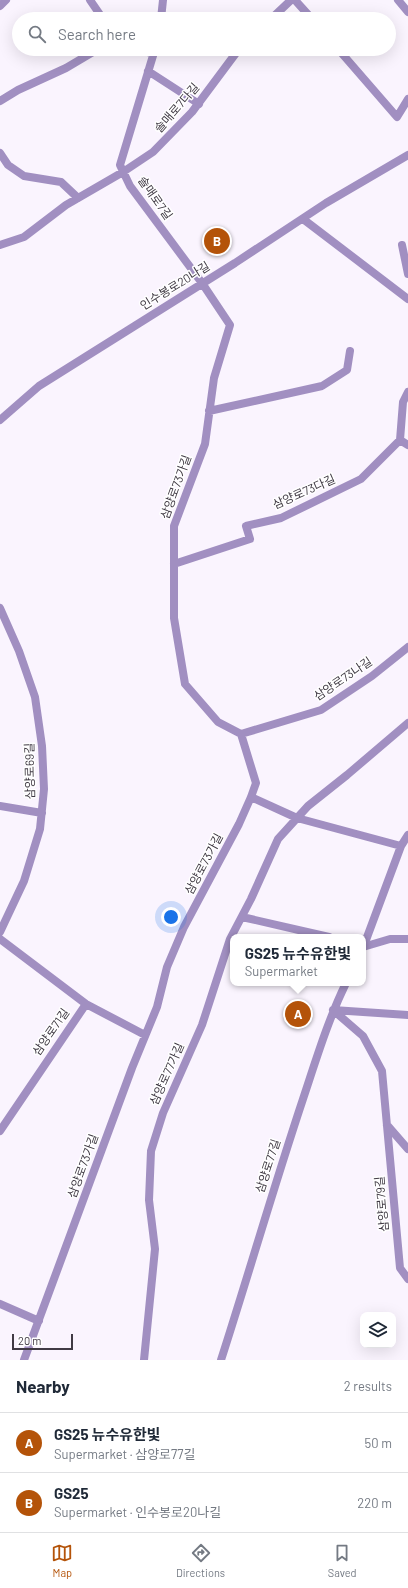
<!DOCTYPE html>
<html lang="en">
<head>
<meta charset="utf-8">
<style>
	:root { --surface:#fff; --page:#f2f2f3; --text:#1f2937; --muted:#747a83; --line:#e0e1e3; --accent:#b45309 }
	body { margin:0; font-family:Barlow,"Noto Sans KR",sans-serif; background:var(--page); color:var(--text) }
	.controls { position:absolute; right:12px; bottom:12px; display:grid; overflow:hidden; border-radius:8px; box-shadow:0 4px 16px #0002 }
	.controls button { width:36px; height:36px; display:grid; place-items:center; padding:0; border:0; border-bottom:1px solid var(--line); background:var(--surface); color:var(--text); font:20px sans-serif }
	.scale { position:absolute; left:12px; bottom:10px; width:61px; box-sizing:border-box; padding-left:4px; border:2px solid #403a44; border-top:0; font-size:11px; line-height:14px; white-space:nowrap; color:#403a44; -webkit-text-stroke:3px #fff; paint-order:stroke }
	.you { position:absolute; left:171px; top:917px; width:14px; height:14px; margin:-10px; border:3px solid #fff; border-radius:50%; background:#1a73e8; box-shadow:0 0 0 6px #1a73e833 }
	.badge { display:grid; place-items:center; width:26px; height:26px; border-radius:50%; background:var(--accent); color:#fff; font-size:13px; font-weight:700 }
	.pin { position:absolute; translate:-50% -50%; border:2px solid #fff; box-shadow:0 1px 4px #0006 }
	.popup { position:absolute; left:230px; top:934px; width:136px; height:52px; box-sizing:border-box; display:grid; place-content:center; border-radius:8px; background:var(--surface); filter:drop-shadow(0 1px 3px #0005); font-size:13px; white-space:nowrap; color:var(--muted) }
	.popup b { font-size:15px; color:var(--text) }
	.popup::after { content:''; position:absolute; left:50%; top:100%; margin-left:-8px; border:8px solid transparent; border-top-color:var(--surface) }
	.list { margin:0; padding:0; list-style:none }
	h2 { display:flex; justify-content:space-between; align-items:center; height:52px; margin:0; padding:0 16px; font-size:17px }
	h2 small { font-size:13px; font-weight:400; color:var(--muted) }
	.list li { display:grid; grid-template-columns:26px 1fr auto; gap:12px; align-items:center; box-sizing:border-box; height:60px; padding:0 16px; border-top:1px solid var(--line) }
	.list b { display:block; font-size:15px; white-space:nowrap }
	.list p { margin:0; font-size:13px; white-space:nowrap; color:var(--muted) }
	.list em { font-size:13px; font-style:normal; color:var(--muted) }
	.icon { flex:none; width:22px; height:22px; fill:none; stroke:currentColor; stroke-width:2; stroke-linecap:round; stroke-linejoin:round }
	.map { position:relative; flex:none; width:408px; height:1360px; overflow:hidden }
	.search { position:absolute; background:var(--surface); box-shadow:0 4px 16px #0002; left:12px; right:12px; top:12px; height:44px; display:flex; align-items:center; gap:10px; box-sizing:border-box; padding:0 14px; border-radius:22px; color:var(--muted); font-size:15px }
	.sheet { height:172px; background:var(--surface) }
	nav { display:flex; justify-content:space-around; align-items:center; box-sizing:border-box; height:56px; border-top:1px solid var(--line); background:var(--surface); font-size:11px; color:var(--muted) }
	nav a { display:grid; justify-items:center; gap:2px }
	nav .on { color:var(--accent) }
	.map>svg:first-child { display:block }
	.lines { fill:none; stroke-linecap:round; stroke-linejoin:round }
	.street { stroke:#a18fc1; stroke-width:8 }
	.labels { text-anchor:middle; stroke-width:3; stroke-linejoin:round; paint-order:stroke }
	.street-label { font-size:12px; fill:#403a44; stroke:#fff }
</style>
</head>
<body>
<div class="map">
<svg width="408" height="1360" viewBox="0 0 408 1360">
	<rect width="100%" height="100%" fill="#faf4fe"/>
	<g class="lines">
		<path class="street" d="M90,0L103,19
			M295,0L312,19
			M398,0L408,12
			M0,6L6,0
			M161,19L163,0
			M271,19L291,0
			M140,49L153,54
			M338,49L397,117L408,99
			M148,71L199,104
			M0,101L18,90L66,68L98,49
			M0,153L8,165L24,176L61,182L78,198
			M303,219L408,299
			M0,245L24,237L66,205L123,172L153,152L192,112L239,49
			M402,245L408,274
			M209,411L322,386L347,370L350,351
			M0,420L39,386L235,263L326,203L408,155
			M400,440L408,445
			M174,564L250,539L246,526L281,518L361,479L400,440L403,402L408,392
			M0,608L19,651L35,697L42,746L44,789L40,829L24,881L0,932
			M241,734L321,710L372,676L408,647
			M251,797L297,818L401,846
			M0,806L42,813
			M242,917L329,937
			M0,939L86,1004L145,1035
			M363,947L390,939H408
			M363,948L401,846L408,835
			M333,1010L363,1036L382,1071L400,1268L408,1279
			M333,1010L408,1015
			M387,1125L408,1149
			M0,1131L86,1004
			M0,1304L39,1321
			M24,1360L132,1068L157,1007L167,967L184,927L239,824L251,797L256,783L241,734L218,722L185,684L174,618V526L205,444L214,378L230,325L202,283L130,186L120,165L155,49
			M144,1360L155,1249L149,1200L151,1151L163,1113L202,1025L230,939L251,899L278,839L308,806L347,775L408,723
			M221,1360C249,1273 274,1186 303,1099C316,1060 328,1020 346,983"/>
	</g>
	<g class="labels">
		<g class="street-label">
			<text transform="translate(177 108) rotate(-49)" y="4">솔매로7다길</text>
			<text transform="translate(155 198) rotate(55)" y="4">솔매로7길</text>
			<text transform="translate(175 286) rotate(-32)" y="4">인수봉로20나길</text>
			<text transform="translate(176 487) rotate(-70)" y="4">삼양로73가길</text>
			<text transform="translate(304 492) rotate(-24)" y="4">삼양로73다길</text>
			<text transform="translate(343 679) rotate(-34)" y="4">삼양로73나길</text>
			<text transform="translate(30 771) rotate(-91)" y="4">삼양로69길</text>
			<text transform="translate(204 864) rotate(-62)" y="4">삼양로73가길</text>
			<text transform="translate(51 1032) rotate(-55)" y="4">삼양로71길</text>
			<text transform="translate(167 1074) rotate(-66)" y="4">삼양로77가길</text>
			<text transform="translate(83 1166) rotate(-70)" y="4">삼양로73가길</text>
			<text transform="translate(268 1166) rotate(-72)" y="4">삼양로77길</text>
			<text transform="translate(382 1204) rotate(-95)" y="4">삼양로79길</text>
		</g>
	</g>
</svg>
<div class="controls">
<button><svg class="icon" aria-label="layers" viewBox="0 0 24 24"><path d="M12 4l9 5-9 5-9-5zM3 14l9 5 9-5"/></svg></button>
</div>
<div class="scale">20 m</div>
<div class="you"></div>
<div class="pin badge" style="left:298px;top:1014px">A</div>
<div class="popup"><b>GS25 뉴수유한빛</b>Supermarket</div>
<div class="pin badge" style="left:217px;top:241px">B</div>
<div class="search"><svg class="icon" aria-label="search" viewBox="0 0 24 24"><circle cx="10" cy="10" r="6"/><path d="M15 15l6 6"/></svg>Search here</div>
</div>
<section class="sheet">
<h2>Nearby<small>2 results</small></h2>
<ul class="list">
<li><span class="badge">A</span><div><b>GS25 뉴수유한빛</b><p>Supermarket · 삼양로77길</p></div><em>50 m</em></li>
<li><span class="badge">B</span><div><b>GS25</b><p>Supermarket · 인수봉로20나길</p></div><em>220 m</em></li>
</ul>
</section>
<nav>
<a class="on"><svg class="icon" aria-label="map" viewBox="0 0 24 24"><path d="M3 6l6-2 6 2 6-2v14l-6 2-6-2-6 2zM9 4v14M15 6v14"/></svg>Map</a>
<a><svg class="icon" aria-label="directions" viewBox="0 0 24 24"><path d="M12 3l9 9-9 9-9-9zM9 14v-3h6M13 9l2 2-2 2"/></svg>Directions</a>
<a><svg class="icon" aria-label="saved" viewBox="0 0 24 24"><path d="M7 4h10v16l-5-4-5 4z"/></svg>Saved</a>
</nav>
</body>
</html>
